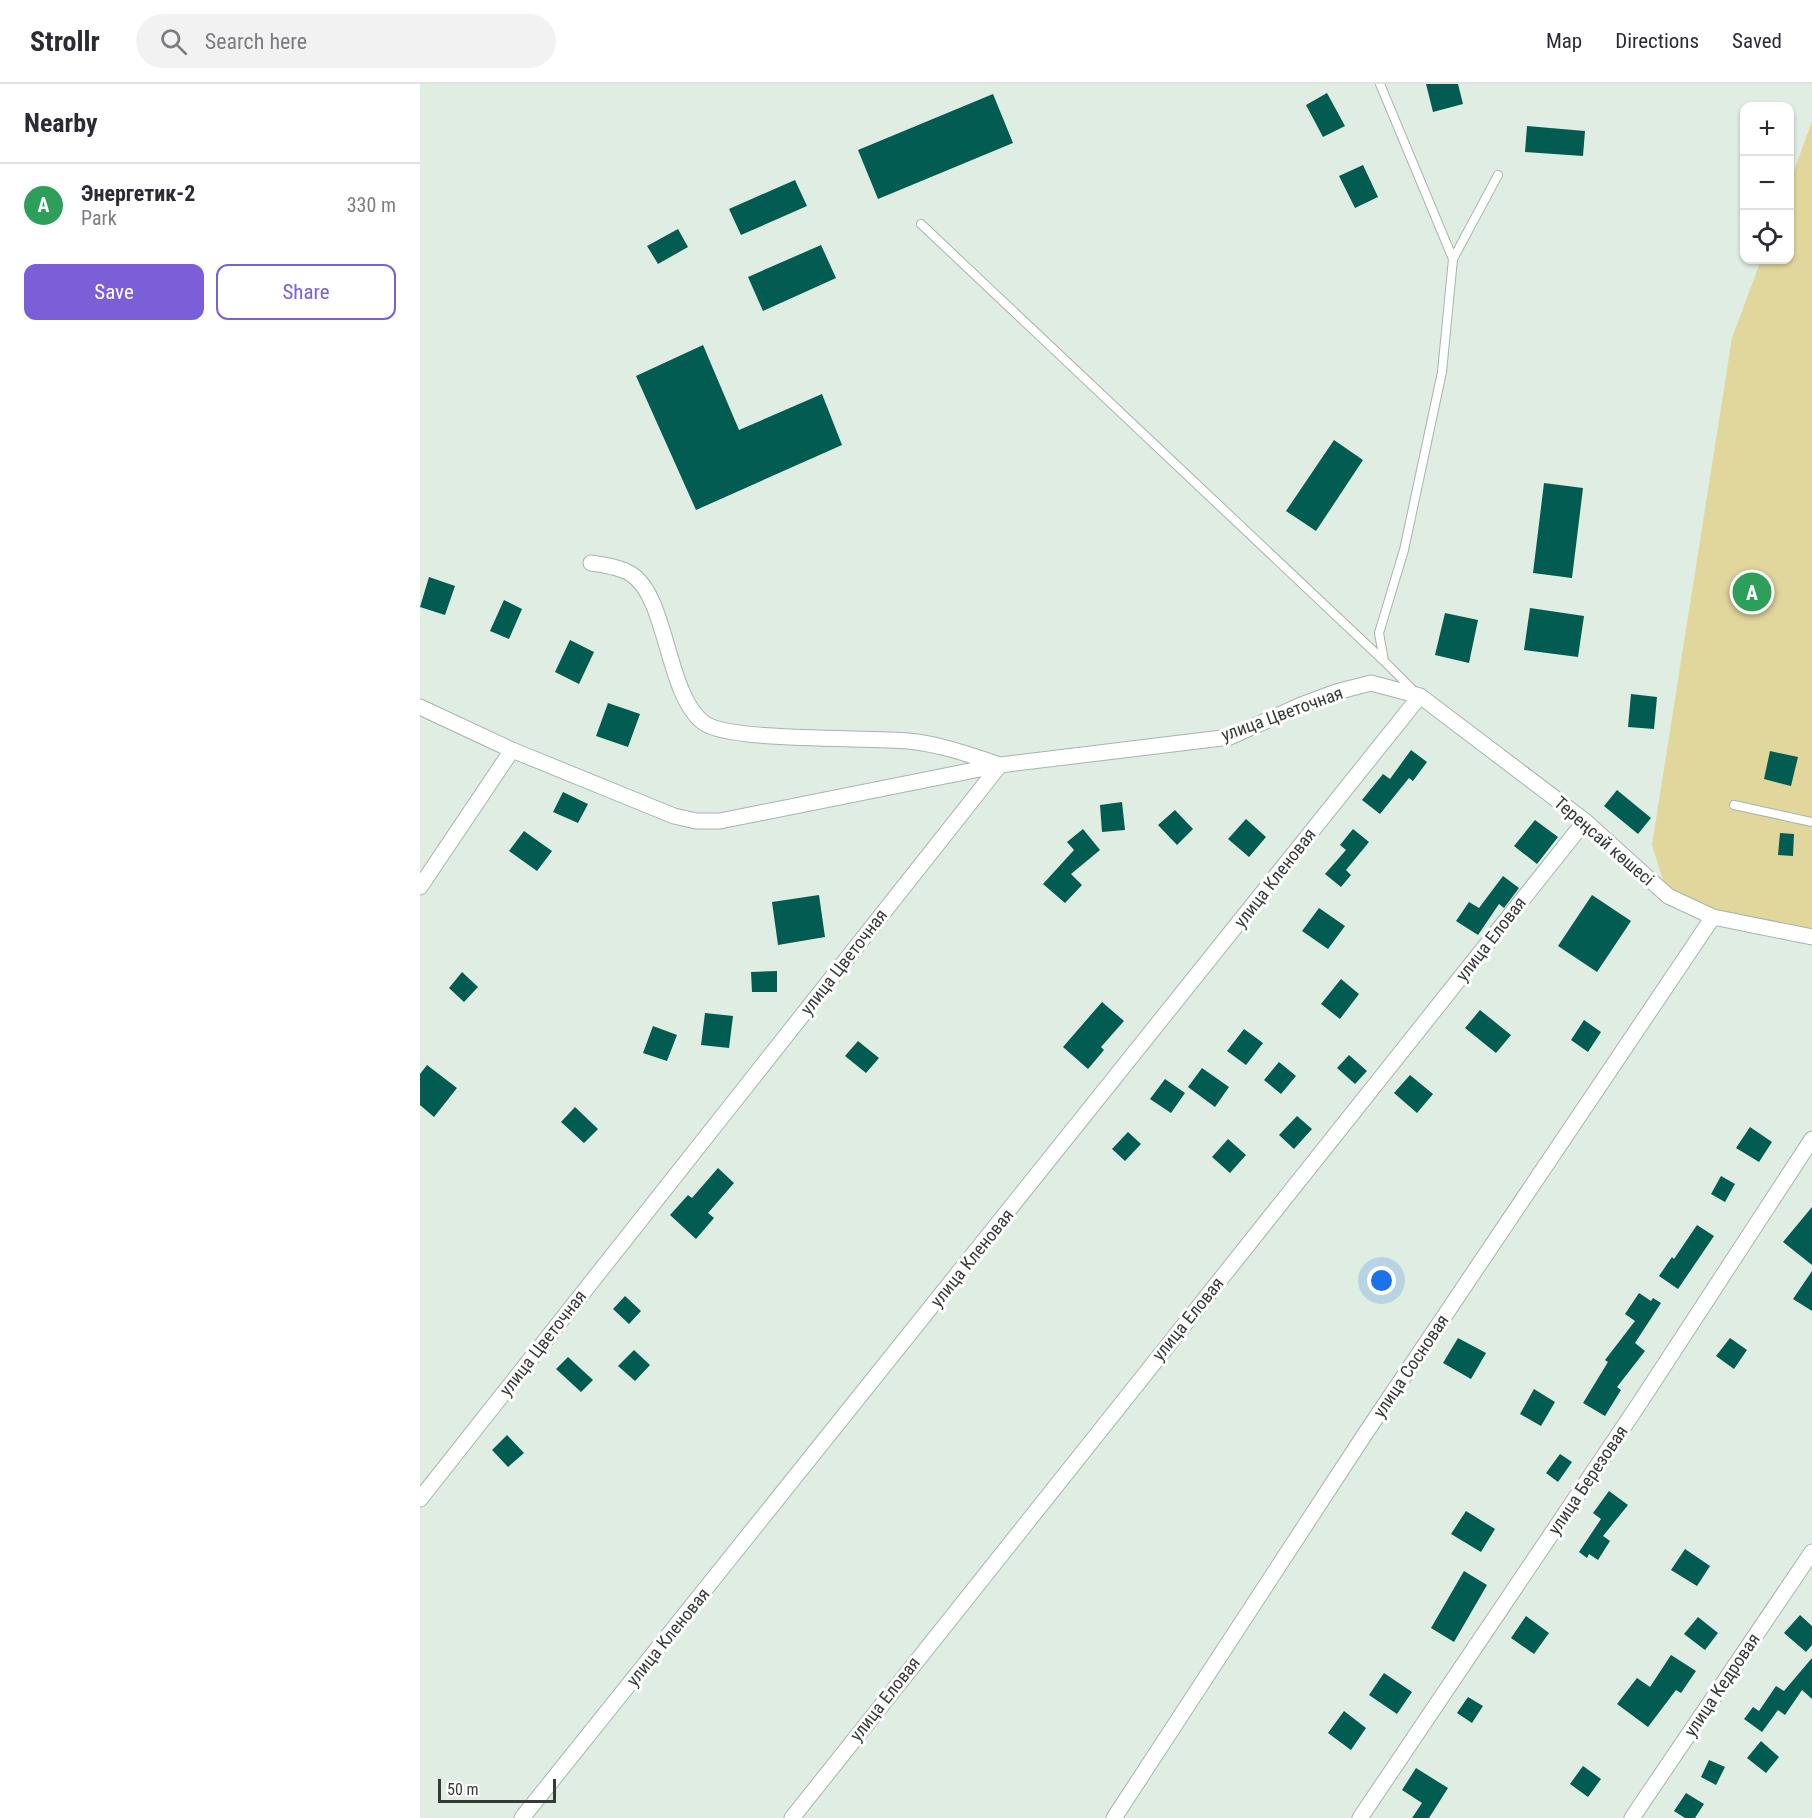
<!DOCTYPE html>
<html lang="en">
<head>
<meta charset="utf-8">
<style>
	:root { --surface:#fff; --page:#f2f2f3; --text:#2b2b33; --muted:#7c7c81; --line:#e1e1e2; --accent:#7b5fd9 }
	body { margin:0; font-family:"Roboto Condensed",sans-serif; background:var(--page); color:var(--text) }
	.controls { position:absolute; right:18px; top:18px; display:grid; overflow:hidden; border-radius:12px; box-shadow:0 2px 4px #0004 }
	.controls button { width:54px; height:54px; display:grid; place-items:center; padding:0; border:0; border-bottom:2px solid var(--line); background:var(--surface); color:var(--text); font:30px sans-serif }
	.scale { position:absolute; left:18px; bottom:15px; width:118px; box-sizing:border-box; padding-left:6px; border:3px solid #363b37; border-top:0; font-size:16px; line-height:21px; white-space:nowrap; color:#363b37; -webkit-text-stroke:4px #fff; paint-order:stroke }
	.you { position:absolute; left:962px; top:1197px; width:21px; height:21px; margin:-15px; border:4px solid #fff; border-radius:50%; background:#1a73e8; box-shadow:0 0 0 9px #1a73e833 }
	.badge { display:grid; place-items:center; width:39px; height:39px; border-radius:50%; background:var(--accent); color:#fff; font-size:20px; font-weight:700 }
	.pin { position:absolute; translate:-50% -50%; border:3px solid #fff; box-shadow:0 2px 6px #0006 }
	.list { margin:0; padding:0; list-style:none }
	h2 { display:flex; justify-content:space-between; align-items:center; height:78px; margin:0; padding:0 24px; font-size:26px }
	h2 small { font-size:20px; font-weight:400; color:var(--muted) }
	.list li { display:grid; grid-template-columns:39px 1fr auto; gap:18px; align-items:center; box-sizing:border-box; height:84px; padding:0 24px; border-top:2px solid var(--line) }
	.list b { display:block; font-size:22px; white-space:nowrap }
	.list p { margin:0; font-size:20px; white-space:nowrap; color:var(--muted) }
	.list em { font-size:20px; font-style:normal; color:var(--muted) }
	.actions { display:flex; gap:12px; padding:18px 24px }
	.actions a { flex:1; padding:14px 0; border:2px solid var(--accent); border-radius:12px; text-align:center; font-size:21px; color:var(--accent) }
	.actions .main { background:var(--accent); color:#fff }
	.icon { flex:none; width:33px; height:33px; fill:none; stroke:currentColor; stroke-width:2; stroke-linecap:round; stroke-linejoin:round }
	.map { position:relative; flex:none; width:1392px; height:1734px; overflow:hidden }
	header { display:flex; align-items:center; gap:36px; box-sizing:border-box; height:84px; padding:0 30px; background:var(--surface); border-bottom:2px solid var(--line) }
	header strong { font-size:28px }
	nav { display:flex; gap:33px; margin-inline-start:auto; font-size:21px }
	.search { width:420px; height:54px; background:var(--page); display:flex; align-items:center; gap:15px; box-sizing:border-box; padding:0 21px; border-radius:33px; color:var(--muted); font-size:22px }
	main { display:flex }
	aside { flex:1; background:var(--surface) }
	.map>svg:first-child { display:block }
	.green { fill:#e1d69b }
	.building { fill:#035c51 }
	.lines { fill:none; stroke-linecap:round; stroke-linejoin:round }
	.lane-casing { stroke:#a7b4ab; stroke-width:10 }
	.street-casing { stroke:#a7b4ab; stroke-width:17 }
	.lane { stroke:#fff; stroke-width:8 }
	.street { stroke:#fff; stroke-width:15 }
	.labels { text-anchor:middle; stroke-width:6; stroke-linejoin:round; paint-order:stroke }
	.street-label { font-size:18px; fill:#363b37; stroke:#fff }
</style>
</head>
<body>
<header>
<strong>Strollr</strong>
<div class="search"><svg class="icon" aria-label="search" viewBox="0 0 24 24"><circle cx="10" cy="10" r="6"/><path d="M15 15l6 6"/></svg>Search here</div>
<nav><a>Map</a><a>Directions</a><a>Saved</a></nav>
</header>
<main>
<aside>
<h2>Nearby<small></small></h2>
<ul class="list">
<li><span class="badge" style="background:#2e9e5b">A</span><div><b>Энергетик-2</b><p>Park</p></div><em>330 m</em></li>
</ul>
<div class="actions"><a class="main">Save</a><a>Share</a></div>
</aside>
<div class="map">
<svg width="1392" height="1734" viewBox="0 0 1392 1734">
	<rect width="100%" height="100%" fill="#e0ede3"/>
	<path class="green" d="M1392,37V853L1293,833L1248,812L1232,761L1312,254L1341,176H1370V98Z"/>
	<path class="building" d="M1006,0H1038L1043,20L1013,28Z
		M907,9L925,42L903,53L886,21Z
		M573,10L593,59L458,115L438,66Z
		M1107,42L1165,47L1163,72L1105,68Z
		M943,81L958,113L935,124L919,92Z
		M375,96L387,122L321,151L309,125Z
		M258,145L268,163L238,180L227,162Z
		M401,161L416,194L343,227L328,193Z
		M283,261L319,346L402,310L422,361L276,426L216,292Z
		M914,356L943,376L896,447L866,427Z
		M1124,399L1163,404L1152,494L1113,489Z
		M9,493L35,502L25,531L0,523Z
		M84,516L102,525L89,555L70,547Z
		M1110,524L1164,532L1158,573L1104,566Z
		M1025,529L1058,536L1049,579L1015,571Z
		M150,556L174,568L159,600L135,588Z
		M1211,610L1237,613L1234,645L1208,643Z
		M188,619L220,630L208,663L176,652Z
		M991,666L1007,678L993,697L989,694L960,730L942,716L963,690L970,695Z
		M1350,667L1378,673L1371,702L1344,695Z
		M1197,706L1231,734L1218,750L1184,722Z
		M143,708L168,720L158,739L133,728Z
		M702,718L705,746L682,748L680,721Z
		M755,726L773,745L757,761L738,741Z
		M826,735L846,753L829,773L808,755Z
		M1115,736L1138,753L1117,780L1094,762Z
		M663,745L680,766L651,790L662,801L645,819L623,800L654,766L647,758Z
		M933,745L949,758L926,786L931,791L921,803L905,790L926,766L920,761Z
		M104,747L132,767L117,787L89,767Z
		M1360,749L1374,750L1373,772L1358,771Z
		M1083,792L1099,804L1084,824L1079,820L1058,851L1036,837L1049,818L1059,824Z
		M399,811L405,853L358,861L352,818Z
		M1172,811L1211,837L1177,888L1138,862Z
		M899,824L925,842L908,865L882,847Z
		M357,887V908H332L331,888Z
		M42,888L58,903L44,918L29,904Z
		M921,895L939,910L920,935L901,920Z
		M682,918L704,937L681,963L684,966L668,985L643,963Z
		M1060,926L1091,951L1076,969L1045,944Z
		M285,929L313,932L309,964L281,961Z
		M1164,936L1181,948L1168,968L1151,956Z
		M233,942L257,951L247,977L223,969Z
		M824,945L843,959L826,981L807,967Z
		M438,957L459,974L446,989L425,972Z
		M929,971L947,987L935,1000L917,984Z
		M859,978L876,992L861,1010L844,996Z
		M7,981L37,1004L14,1033L0,1021V990Z
		M782,984L809,1003L795,1023L768,1003Z
		M990,991L1013,1010L997,1029L974,1009Z
		M745,995L765,1009L751,1029L730,1015Z
		M155,1023L178,1045L164,1059L141,1038Z
		M877,1032L892,1045L874,1065L859,1051Z
		M1330,1043L1352,1058L1339,1078L1316,1064Z
		M708,1048L721,1060L705,1077L692,1065Z
		M808,1055L826,1071L810,1089L792,1073Z
		M298,1084L314,1099L288,1129L294,1134L276,1155L250,1131L268,1111L272,1114Z
		M1301,1092L1315,1100L1305,1118L1291,1110Z
		M1392,1123V1181L1363,1158Z
		M1277,1141L1294,1152L1258,1205L1239,1192L1252,1173L1254,1175Z
		M1392,1187V1227L1373,1215Z
		M1219,1209L1231,1217L1233,1214L1241,1219L1215,1259L1225,1267L1197,1303L1201,1306L1185,1332L1163,1319L1188,1278L1185,1276L1215,1237L1205,1230Z
		M205,1212L221,1227L209,1240L193,1225Z
		M1038,1254L1066,1269L1051,1295L1023,1279Z
		M1310,1254L1327,1266L1314,1285L1296,1272Z
		M214,1266L230,1281L215,1297L198,1282Z
		M148,1273L173,1296L161,1308L136,1285Z
		M1114,1305L1135,1318L1121,1342L1100,1330Z
		M87,1351L104,1369L88,1383L72,1366Z
		M1140,1370L1152,1378L1138,1398L1126,1389Z
		M1189,1407L1208,1421L1183,1452L1190,1457L1178,1476L1169,1470L1167,1474L1159,1468L1181,1435L1173,1429Z
		M1046,1427L1075,1445L1061,1468L1031,1450Z
		M1265,1465L1290,1482L1277,1502L1251,1486Z
		M1044,1487L1067,1501L1034,1558L1011,1544Z
		M1380,1531L1392,1542V1561L1386,1568L1364,1549Z
		M1106,1532L1129,1549L1114,1570L1091,1554Z
		M1278,1533L1298,1549L1285,1566L1264,1550Z
		M1251,1571L1276,1587L1261,1609L1256,1606L1228,1643L1197,1620L1217,1594L1230,1603Z
		M1392,1574V1615L1382,1606L1365,1631L1358,1626L1342,1648L1324,1635L1333,1623L1339,1627L1356,1602L1364,1607Z
		M964,1589L992,1608L977,1630L949,1611Z
		M1048,1613L1063,1622L1052,1639L1037,1629Z
		M924,1627L946,1644L931,1666L908,1649Z
		M1341,1657L1359,1673L1346,1689L1327,1674Z
		M1289,1676L1305,1683L1296,1701L1281,1693Z
		M1163,1682L1181,1695L1168,1713L1150,1700Z
		M996,1684L1028,1704L1009,1734H992L1002,1719L982,1706Z
		M1266,1709L1284,1720L1275,1734H1265L1254,1727Z"/>
	<g class="lines">
		<g class="lane-casing">
			<path id="lane" d="M960,0L1033,175L1022,288L984,466L959,549L964,577L994,607
				M501,140L964,577
				M1033,175L1078,91
				M1314,721L1392,738"/>
		</g>
		<g class="street-casing">
			<path id="street" d="M171,479C184,481 200,483 211,490C248,513 246,611 284,639C310,658 449,653 488,657C519,660 548,670 577,680
				M0,623L92,666L254,732L276,737H300L580,681
				M0,803L92,666
				M0,1415L580,681L810,653L881,621L916,608L951,599L1000,612L1165,737L1248,812L1293,833L1392,853
				M102,1734L1000,612
				M372,1734L1165,737
				M694,1734L943,1353L1293,833
				M940,1734L1219,1320L1392,1055
				M1212,1734L1392,1468"/>
		</g>
		<use href="#lane" class="lane"/>
		<use href="#street" class="street"/>
	</g>
	<g class="labels">
		<g class="street-label">
			<text transform="translate(862 630) rotate(-20)" y="6">улица Цветочная</text>
			<text transform="translate(1184 757) rotate(41)" y="6">Тереңсай көшесі</text>
			<text transform="translate(855 794) rotate(-52)" y="6">улица Кленовая</text>
			<text transform="translate(1071 855) rotate(-52)" y="6">улица Еловая</text>
			<text transform="translate(424 878) rotate(-52)" y="6">улица Цветочная</text>
			<text transform="translate(552 1174) rotate(-51)" y="6">улица Кленовая</text>
			<text transform="translate(768 1235) rotate(-51)" y="6">улица Еловая</text>
			<text transform="translate(123 1259) rotate(-52)" y="6">улица Цветочная</text>
			<text transform="translate(991 1282) rotate(-56)" y="6">улица Сосновая</text>
			<text transform="translate(1168 1396) rotate(-56)" y="6">улица Березовая</text>
			<text transform="translate(248 1553) rotate(-51)" y="6">улица Кленовая</text>
			<text transform="translate(1302 1601) rotate(-56)" y="6">улица Кедровая</text>
			<text transform="translate(465 1615) rotate(-52)" y="6">улица Еловая</text>
		</g>
	</g>
</svg>
<div class="controls">
<button>+</button>
<button>−</button>
<button><svg class="icon" aria-label="locate" viewBox="0 0 24 24"><circle cx="12" cy="12" r="6"/><path d="M12 2v4M12 18v4M2 12h4M18 12h4"/></svg></button>
</div>
<div class="scale">50 m</div>
<div class="you"></div>
<div class="pin badge" style="left:1332px;top:508px;background:#2e9e5b">A</div>
</div>
</main>
</body>
</html>
